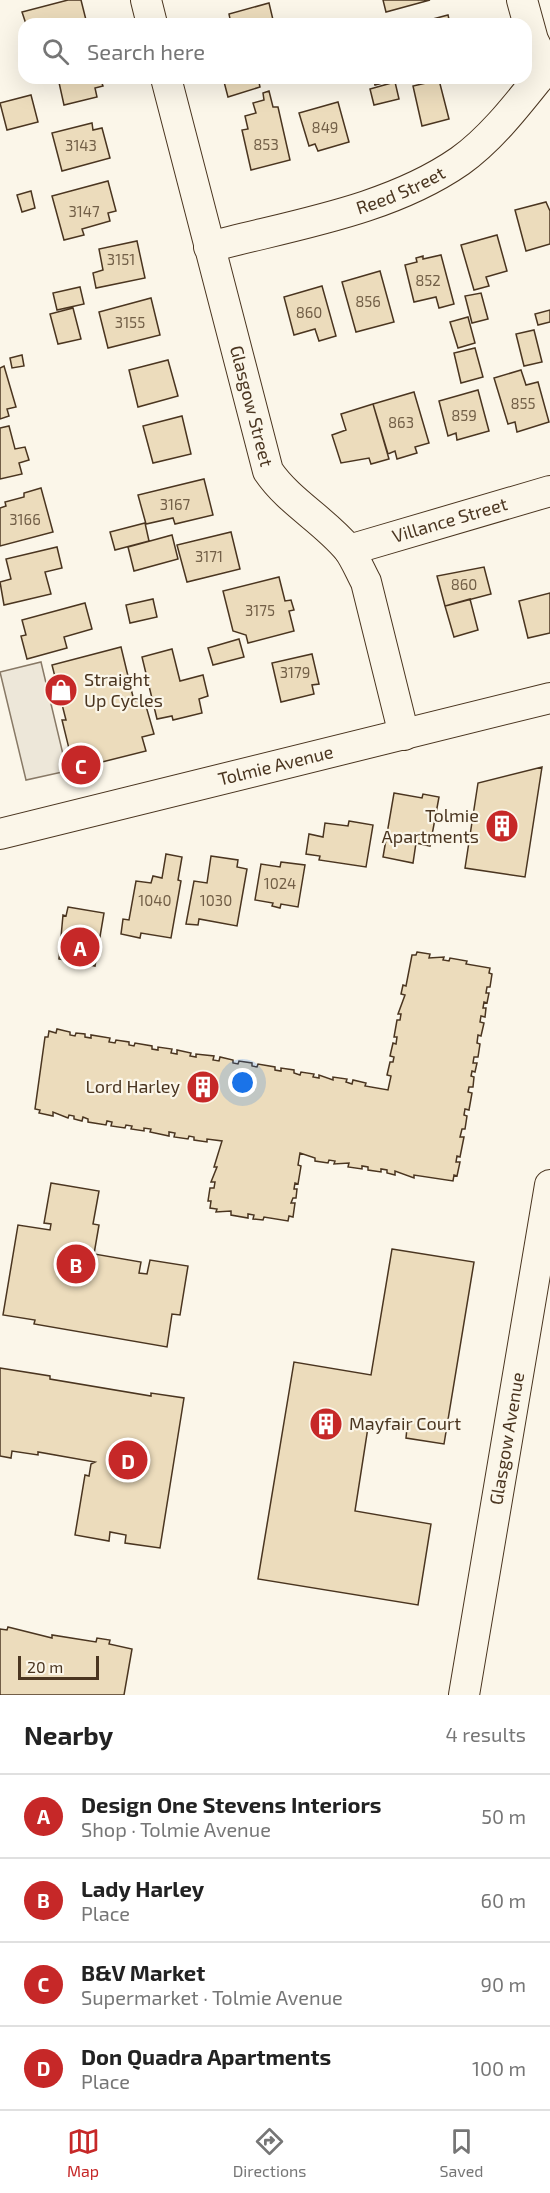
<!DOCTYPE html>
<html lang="en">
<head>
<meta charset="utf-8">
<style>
	:root { --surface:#fff; --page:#f6f6f6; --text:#222; --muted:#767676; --line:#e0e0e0; --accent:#c62828 }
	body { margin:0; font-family:"Exo 2",sans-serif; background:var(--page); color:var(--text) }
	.scale { position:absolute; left:18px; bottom:15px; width:81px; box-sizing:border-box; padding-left:6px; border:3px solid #4a3520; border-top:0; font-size:16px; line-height:21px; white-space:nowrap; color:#4a3520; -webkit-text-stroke:4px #fbf6e9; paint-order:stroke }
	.you { position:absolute; left:243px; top:1083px; width:21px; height:21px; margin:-15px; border:4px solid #fff; border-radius:50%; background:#1a73e8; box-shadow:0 0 0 9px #1a73e833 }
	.badge { display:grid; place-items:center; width:39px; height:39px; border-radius:50%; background:var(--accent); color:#fff; font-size:20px; font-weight:700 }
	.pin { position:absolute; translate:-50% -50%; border:3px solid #fff; box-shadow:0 2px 6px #0006 }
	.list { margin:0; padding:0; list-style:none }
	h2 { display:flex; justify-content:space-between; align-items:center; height:78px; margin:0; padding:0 24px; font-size:26px }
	h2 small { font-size:20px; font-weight:400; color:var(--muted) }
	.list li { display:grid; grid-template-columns:39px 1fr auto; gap:18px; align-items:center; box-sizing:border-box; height:84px; padding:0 24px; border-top:2px solid var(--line) }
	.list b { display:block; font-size:22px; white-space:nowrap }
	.list p { margin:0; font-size:20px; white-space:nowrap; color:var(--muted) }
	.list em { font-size:20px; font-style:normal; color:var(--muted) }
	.icon { flex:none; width:33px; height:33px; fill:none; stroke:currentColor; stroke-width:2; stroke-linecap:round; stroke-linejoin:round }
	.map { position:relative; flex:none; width:550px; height:1695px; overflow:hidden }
	.search { position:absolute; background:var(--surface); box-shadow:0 6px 24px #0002; left:18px; right:18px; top:18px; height:66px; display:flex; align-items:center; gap:15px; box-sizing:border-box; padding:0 21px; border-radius:18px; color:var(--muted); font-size:22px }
	.sheet { height:414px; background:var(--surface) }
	nav { display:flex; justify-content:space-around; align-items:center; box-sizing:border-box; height:84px; border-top:2px solid var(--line); background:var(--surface); font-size:16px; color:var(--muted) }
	nav a { display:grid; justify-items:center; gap:3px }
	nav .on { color:var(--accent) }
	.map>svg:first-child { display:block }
	.parking { fill:#ede7d9; stroke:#887966; stroke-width:1.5 }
	.building { fill:#ecdcbc; stroke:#4a3520; stroke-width:1.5 }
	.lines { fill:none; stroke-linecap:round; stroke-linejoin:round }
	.minor-casing { stroke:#4a3520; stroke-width:32 }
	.minor { stroke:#fbf6e9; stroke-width:30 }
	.labels { text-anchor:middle; stroke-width:4.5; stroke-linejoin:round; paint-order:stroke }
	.number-label { font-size:15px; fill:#725f47 }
	.street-label { font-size:18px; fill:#4a3520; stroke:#fbf6e9 }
	.poi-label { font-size:18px; fill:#4a3520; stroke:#fbf6e9; text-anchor:start }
</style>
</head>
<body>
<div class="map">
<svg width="550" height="1695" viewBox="0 0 550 1695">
	<rect width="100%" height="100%" fill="#fbf6e9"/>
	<path class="parking" d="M41,662L67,771L26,780L0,672Z"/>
	<path class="building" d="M68,0H81L87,24H26L22,12Z
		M383,0H430L386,12Z
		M269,3L274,24H231L229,14Z
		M448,15L450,24H414Z
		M58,78H100L103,86L95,88L97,97L64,105Z
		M223,78H258L260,87L228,97Z
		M373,78H401L375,85Z
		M439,80L449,119L422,126L413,86Z
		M395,82L399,99L374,105L370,89Z
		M269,91L273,107H278L290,160L251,170L242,130L248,129L245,116L256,113L253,103L264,100L263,93Z
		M31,95L38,122L7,130L0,103Z
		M338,102L349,142L318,151L315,144L309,146L299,113Z
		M92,123L93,130L102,128L110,158L62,171L52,133Z
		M108,181L116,211L108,213L110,221L82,229L84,235L64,240L52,196Z
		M31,191L35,208L22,212L17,195Z
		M546,202L550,211V244L526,251L515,210Z
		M497,235L507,271L486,277L489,286L474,290L461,245Z
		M137,241L145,278L96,288L93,273L103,270L99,249Z
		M441,255L454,304L439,308L436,297L414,302L405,265L417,262L416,258L423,256V259Z
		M380,271L394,322L356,332L342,282Z
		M322,286L336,336L319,341L315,329L294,335L284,297Z
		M80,287L84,304L57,310L53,293Z
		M481,293L488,319L472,323L465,296Z
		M151,298L160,335L108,348L99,312Z
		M73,308L81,339L58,344L50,314Z
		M550,310V322L538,325L535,314Z
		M468,317L475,343L458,348L450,322Z
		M534,330L542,362L524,366L516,334Z
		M475,348L483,377L461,383L454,353Z
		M22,355L24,366L12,368L10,358Z
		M168,360L178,396L138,407L129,370Z
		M4,366L16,407L7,409L9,416L0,419V368Z
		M521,370L526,385L538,382L549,422L517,432L515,422L508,424L494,378Z
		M478,390L489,431L457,440L456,433L448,436L439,401Z
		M414,392L429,443L415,447L417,453L397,459L395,451L388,454L373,404Z
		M373,404L389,459L371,464L369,458L341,463L332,435L346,430L341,414Z
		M182,416L191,454L153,463L143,426Z
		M9,426L15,449L25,447L29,460L19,463L22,474L0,479V428Z
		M204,479L213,515L175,524L173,518L146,524L138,495Z
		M41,488L53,532L0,546V508L6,506L5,502L24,497V493Z
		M145,523L149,541L115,550L110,532Z
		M231,532L240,569L187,582L177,545Z
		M172,535L178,559L134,571L128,547Z
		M57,547L62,568L45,572L51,594L4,605L0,582L11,579L6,559Z
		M484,567L491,594L445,606L437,576Z
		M279,577L285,601L291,600L294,610L289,611L294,631L248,643L246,635L233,631L223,591Z
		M550,593V633L528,638L519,601Z
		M153,599L157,617L130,623L126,605Z
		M470,599L478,630L454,637L445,606Z
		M85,603L92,629L64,637L67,648L27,659L21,636L26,635L22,620Z
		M239,639L244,657L213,665L208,648Z
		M121,647L134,701L144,699L154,734L142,737L146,751L74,769L62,720H66L52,665Z
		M172,649L180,681L203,675L208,696L199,699L202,713L173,720L172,716L157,719L142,657Z
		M312,654L319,684L312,685L314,694L281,702L272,663Z
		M542,767L525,877L465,868L478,783Z
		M394,793L422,798L423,794L439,797L430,846L416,843L413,863L383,857Z
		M349,821L373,825L366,867L319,860L320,856L306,854L309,834L323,837L325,823L348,826Z
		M166,854L182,857L178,880L181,881L171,938L141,933L140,938L121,934L123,919L129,920L136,881L151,883L153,876L162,878Z
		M211,856L238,860L237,867L247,869L237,926L199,919L198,925L186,924L194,881L207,883Z
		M281,862L305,865L298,907L281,904L280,908L272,906L273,903L255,900L261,864L280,867Z
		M68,907L104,913L95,966L59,959L63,915L66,916Z
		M417,952L430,954L429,958L444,957L443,960L449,961L450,958L467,961L466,964L490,968L489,973L492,974L490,987H487L486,993H489L487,1003L484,1002L483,1008H486L485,1017L481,1016L480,1022L484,1023L481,1036L478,1035L477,1043L480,1044L478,1057H474L473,1063H477L475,1072L472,1071L471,1076L474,1077L473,1087H469L468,1092L472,1093L469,1110L465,1109L464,1115L467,1116L465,1129H462L460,1137H464L460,1157L457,1156L456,1162H460L457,1176L454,1175L453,1181L414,1175V1178L395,1171V1175L387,1173V1170L381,1169V1172L368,1170V1167L362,1166V1169L348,1167L349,1163L334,1164L335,1161L329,1160L328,1163L315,1161V1158L300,1153L298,1165L301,1166L298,1184L295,1183L294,1189H297L296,1198H293L291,1203H295L293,1217L289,1216L288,1221L264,1217L263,1220L253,1219L254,1215L248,1214V1218L231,1215V1211L216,1212L217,1209L210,1208L211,1201H208L210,1188H214L215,1182H211L217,1167H214L222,1141L207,1139V1142L194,1140V1137L189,1136L188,1139L174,1137L175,1133L169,1132V1136L150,1132L151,1129L144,1128V1131L131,1129L132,1126L126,1125L125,1128L111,1126L112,1122L107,1121L106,1125L88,1122V1119L83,1117L82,1121L74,1119V1116L69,1115L68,1118L53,1112V1116L39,1113L40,1110L35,1109L45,1037H48L49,1031L56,1033L57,1029L70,1032V1035L75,1036L76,1033L85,1034V1037L91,1038V1035L110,1038L109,1042L115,1043L116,1040L129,1042V1045L134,1046L135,1043L152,1046V1049L158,1050V1047L172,1049L171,1053L177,1054V1050L191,1053L190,1056L196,1057V1054L214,1056L213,1060L219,1061L220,1057L233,1060V1063L238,1064L239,1061L252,1063V1066L257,1067L258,1064L275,1067V1070L281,1071V1068L294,1070V1073L300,1075L301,1072L314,1074L313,1077L319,1078V1075L333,1080V1077L347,1079L346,1082L352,1084L353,1080L366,1083L365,1086L388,1090L391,1076L387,1075L390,1062H393L394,1057L390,1056L393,1043L396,1044L397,1037H394L397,1020H400L401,1014H398L405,995L401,994L403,985L406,986L412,955H416Z
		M51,1183L99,1191L93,1224L99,1225L94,1254L141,1262L139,1273L147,1274L150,1260L188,1266L180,1315L172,1314L167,1347L34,1324L35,1320L3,1315L18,1225L50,1230L51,1224L44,1223Z
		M392,1249L474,1262L444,1444L406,1438L407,1428L369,1421L355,1511L431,1524L418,1605L258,1579L294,1362L371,1375Z
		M0,1368L50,1376V1379L151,1396V1393L184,1398L160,1548L125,1543L126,1535L110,1532L109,1541L75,1535L85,1475L89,1476L91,1464L95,1462L38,1452V1455L12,1451L11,1458L0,1456Z
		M8,1627L52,1638V1635L96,1642L97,1638L110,1640L109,1644L132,1649L124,1695H0V1629L7,1630Z"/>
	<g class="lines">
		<g class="minor-casing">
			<g id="minor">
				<path d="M146,0L152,24"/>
				<path d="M522,0L533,40L547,68"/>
				<path id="s1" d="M166,78L268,471C289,502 324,520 348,549C355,558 360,571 366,582L404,735"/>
				<path id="s2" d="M209,247C292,225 388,211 460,161C495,136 523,97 550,64"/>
				<path id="s3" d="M349,550L550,491"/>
				<path id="s4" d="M0,834L550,698"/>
				<path id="s5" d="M464,1695L550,1185"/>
			</g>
		</g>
		<use href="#minor" class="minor"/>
	</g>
	<defs>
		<g id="shop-disc" transform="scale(1.725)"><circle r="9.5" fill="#c62828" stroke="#fbf6e9"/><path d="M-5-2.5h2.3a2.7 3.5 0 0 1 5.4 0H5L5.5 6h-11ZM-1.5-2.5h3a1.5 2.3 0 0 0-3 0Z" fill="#fff"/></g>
		<g id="building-disc" transform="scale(1.725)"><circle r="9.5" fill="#c62828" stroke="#fbf6e9"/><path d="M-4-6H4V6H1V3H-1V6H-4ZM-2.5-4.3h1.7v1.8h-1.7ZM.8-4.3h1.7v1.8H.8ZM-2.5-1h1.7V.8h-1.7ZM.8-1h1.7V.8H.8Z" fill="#fff"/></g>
	</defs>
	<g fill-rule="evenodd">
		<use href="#shop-disc" x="61" y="690"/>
		<use href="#building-disc" x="502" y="826"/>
		<use href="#building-disc" x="203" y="1087"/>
		<use href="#building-disc" x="326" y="1424"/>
	</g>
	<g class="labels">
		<g class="number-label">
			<text x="325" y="133">849</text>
			<text x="266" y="150">853</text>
			<text x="81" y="151">3143</text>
			<text x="84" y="217">3147</text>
			<text x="121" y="265">3151</text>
			<text x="428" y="286">852</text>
			<text x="368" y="307">856</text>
			<text x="309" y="318">860</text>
			<text x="130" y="328">3155</text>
			<text x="523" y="409">855</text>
			<text x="464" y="421">859</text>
			<text x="401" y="428">863</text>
			<text x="175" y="510">3167</text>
			<text x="25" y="525">3166</text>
			<text x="209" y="562">3171</text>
			<text x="464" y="590">860</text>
			<text x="260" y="616">3175</text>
			<text x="295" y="678">3179</text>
			<text x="280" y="889">1024</text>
			<text x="155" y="906">1040</text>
			<text x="216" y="906">1030</text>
		</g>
		<g class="street-label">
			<text dy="6" stroke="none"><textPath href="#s2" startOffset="200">Reed Street</textPath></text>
			<text dy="6" stroke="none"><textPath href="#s1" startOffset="339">Glasgow Street</textPath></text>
			<text dy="6" stroke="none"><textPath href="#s3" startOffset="105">Villance Street</textPath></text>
			<text dy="6" stroke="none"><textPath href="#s4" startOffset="284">Tolmie Avenue</textPath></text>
			<text dy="6" stroke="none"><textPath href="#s5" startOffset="260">Glasgow Avenue</textPath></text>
		</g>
		<g class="poi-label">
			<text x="84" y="686">Straight<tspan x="84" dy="21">Up Cycles</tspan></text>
			<text x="479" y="822" text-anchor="end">Tolmie<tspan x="479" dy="21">Apartments</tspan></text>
			<text x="180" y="1093" text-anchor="end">Lord Harley</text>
			<text x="349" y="1430">Mayfair Court</text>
		</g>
	</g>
</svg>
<div class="scale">20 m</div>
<div class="you"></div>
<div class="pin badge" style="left:80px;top:947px">A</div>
<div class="pin badge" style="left:76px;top:1264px">B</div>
<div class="pin badge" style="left:81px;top:765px">C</div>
<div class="pin badge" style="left:128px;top:1460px">D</div>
<div class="search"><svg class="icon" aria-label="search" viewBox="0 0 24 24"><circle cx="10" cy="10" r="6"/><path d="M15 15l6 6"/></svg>Search here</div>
</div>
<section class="sheet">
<h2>Nearby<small>4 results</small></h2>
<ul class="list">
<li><span class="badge">A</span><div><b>Design One Stevens Interiors</b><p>Shop · Tolmie Avenue</p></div><em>50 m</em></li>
<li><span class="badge">B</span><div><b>Lady Harley</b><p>Place</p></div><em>60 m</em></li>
<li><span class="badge">C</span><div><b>B&amp;V Market</b><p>Supermarket · Tolmie Avenue</p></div><em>90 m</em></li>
<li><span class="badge">D</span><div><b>Don Quadra Apartments</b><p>Place</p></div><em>100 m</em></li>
</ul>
</section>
<nav>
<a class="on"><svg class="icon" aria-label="map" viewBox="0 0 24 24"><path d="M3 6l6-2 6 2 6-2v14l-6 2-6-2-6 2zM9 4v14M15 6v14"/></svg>Map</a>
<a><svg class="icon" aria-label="directions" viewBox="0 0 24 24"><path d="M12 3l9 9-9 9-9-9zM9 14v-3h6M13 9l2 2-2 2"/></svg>Directions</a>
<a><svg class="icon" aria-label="saved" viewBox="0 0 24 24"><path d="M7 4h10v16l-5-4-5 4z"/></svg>Saved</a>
</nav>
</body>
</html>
